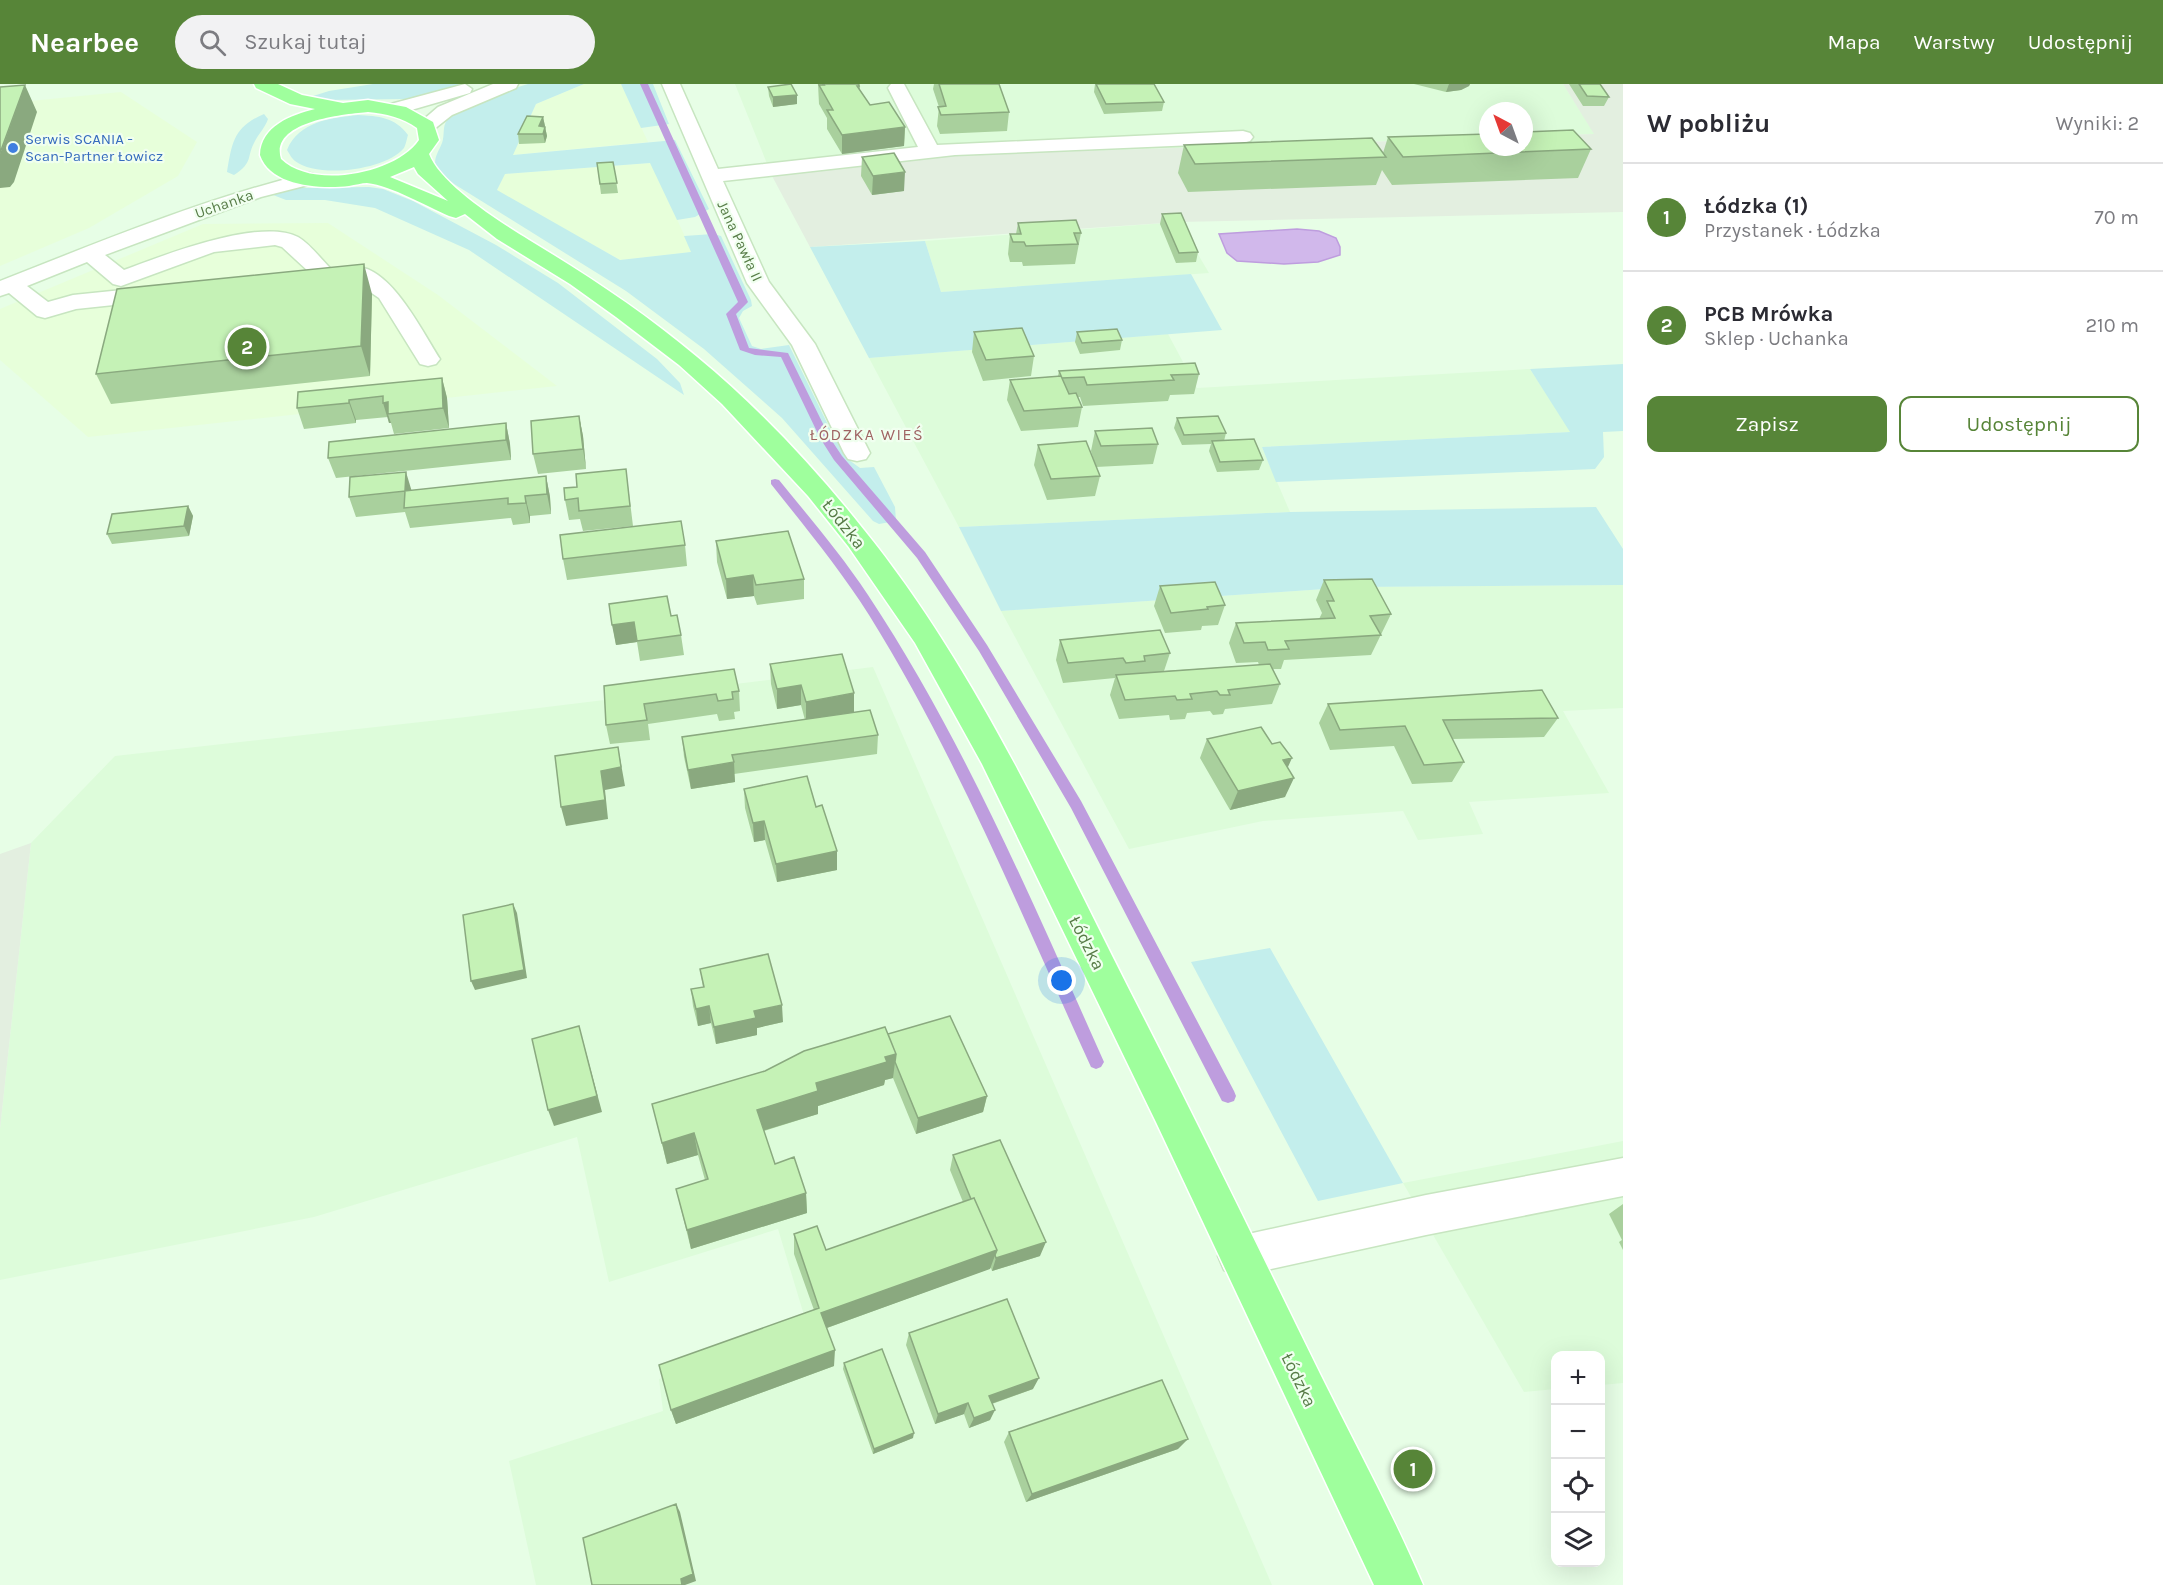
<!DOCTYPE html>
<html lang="pl">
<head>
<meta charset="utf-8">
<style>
	:root { --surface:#fff; --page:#f2f2f3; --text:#2b2b33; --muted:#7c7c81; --line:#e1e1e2; --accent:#578538 }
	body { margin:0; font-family:Karla,sans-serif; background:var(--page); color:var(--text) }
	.controls { position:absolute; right:18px; bottom:18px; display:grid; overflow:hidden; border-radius:12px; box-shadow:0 6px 24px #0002 }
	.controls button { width:54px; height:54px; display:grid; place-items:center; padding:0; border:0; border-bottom:2px solid var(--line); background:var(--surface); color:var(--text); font:30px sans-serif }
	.compass { position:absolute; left:1479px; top:18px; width:54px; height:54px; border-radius:50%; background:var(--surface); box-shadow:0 6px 24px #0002; rotate:319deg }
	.you { position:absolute; left:1062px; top:897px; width:21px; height:21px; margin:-15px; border:4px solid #fff; border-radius:50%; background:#1a73e8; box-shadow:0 0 0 9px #1a73e833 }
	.badge { display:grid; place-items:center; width:39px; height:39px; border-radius:50%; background:var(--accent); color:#fff; font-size:20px; font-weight:700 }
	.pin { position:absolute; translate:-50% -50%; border:3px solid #fff; box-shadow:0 2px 6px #0006 }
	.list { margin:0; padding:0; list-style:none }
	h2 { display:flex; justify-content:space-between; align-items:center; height:78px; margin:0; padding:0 24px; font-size:26px }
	h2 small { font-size:20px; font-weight:400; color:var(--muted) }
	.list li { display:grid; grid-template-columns:39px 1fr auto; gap:18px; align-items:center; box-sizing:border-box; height:108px; padding:0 24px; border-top:2px solid var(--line) }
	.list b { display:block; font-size:22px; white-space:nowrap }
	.list p { margin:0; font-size:20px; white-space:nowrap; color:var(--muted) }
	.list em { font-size:20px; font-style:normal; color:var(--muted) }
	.actions { display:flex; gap:12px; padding:18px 24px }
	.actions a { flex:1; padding:14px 0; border:2px solid var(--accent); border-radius:12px; text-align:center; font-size:21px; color:var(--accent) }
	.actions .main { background:var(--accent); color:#fff }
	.icon { flex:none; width:33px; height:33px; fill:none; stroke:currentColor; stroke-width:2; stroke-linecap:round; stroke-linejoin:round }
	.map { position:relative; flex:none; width:1623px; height:1501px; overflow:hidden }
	header { display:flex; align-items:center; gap:36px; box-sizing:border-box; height:84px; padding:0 30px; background:var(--accent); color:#fff }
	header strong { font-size:28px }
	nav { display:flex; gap:33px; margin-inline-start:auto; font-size:21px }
	.search { width:420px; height:54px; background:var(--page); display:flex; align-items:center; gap:15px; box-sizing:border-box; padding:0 21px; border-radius:33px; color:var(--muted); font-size:22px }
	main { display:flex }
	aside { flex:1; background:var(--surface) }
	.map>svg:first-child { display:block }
	.residential { fill:#ddfcda }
	.commercial { fill:#e7ffda }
	.industrial { fill:#e3efe0 }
	.green { fill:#c3eeec }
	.water { fill:#d1b8eb; stroke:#be9dde; stroke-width:1.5 }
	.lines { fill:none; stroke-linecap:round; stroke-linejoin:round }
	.stream { fill:#be9dde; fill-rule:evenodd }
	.minor-casing { stroke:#c7e5c0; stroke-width:3 }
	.major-casing { stroke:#fff; stroke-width:3 }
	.minor { fill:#fff; fill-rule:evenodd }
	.major { fill:#9fff9d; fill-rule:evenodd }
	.wall { fill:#a9d09d }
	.shaded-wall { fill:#8aa97f }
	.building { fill:#c5f2b6; stroke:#8aa97f; stroke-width:1.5 }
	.shop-dot { fill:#3f7fe0; stroke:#f0ffef; stroke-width:2 }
	.labels { text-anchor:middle; stroke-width:4.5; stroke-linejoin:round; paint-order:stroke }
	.far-shop-label { font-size:15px; fill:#366cbe; stroke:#f0ffef; text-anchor:start }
	.far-street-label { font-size:15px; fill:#577c47; stroke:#f0ffef }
	.far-neighbourhood-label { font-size:16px; letter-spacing:1.5px; fill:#9f6463; stroke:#f0ffef }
	.street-label { font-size:18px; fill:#577c47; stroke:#f0ffef }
</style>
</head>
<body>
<header>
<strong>Nearbee</strong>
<div class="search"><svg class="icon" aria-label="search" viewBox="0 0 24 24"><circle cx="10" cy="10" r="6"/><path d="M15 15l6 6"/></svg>Szukaj tutaj</div>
<nav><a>Mapa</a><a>Warstwy</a><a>Udostępnij</a></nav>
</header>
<main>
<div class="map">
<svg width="1623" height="1501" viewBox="0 0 1623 1501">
	<rect width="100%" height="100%" fill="#e7fee6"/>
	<path class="residential" d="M735,0H1563L1595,50L1524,52V27H1488V54L957,71L772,92Z
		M1179,138L1209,189L941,208L925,157Z
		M1168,250L1197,304L1530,285L1571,348L1262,363L1290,428L959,443L869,274Z
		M1623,501V624L1563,627L1609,709L1469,718L1483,750L1418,756L1403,727L1263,737L1129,765L1001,527L1354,503Z
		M873,583L1272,1501H536L509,1377L663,1327L659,1295L807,1241L778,1145L609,1198L577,1053L314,1133L0,1196V1045L31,759L115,672L466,633Z
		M1623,1057V1299L1601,1301L1600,1272H1556L1555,1305L1524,1308L1403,1099Z"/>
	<path class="commercial" d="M584,0H621L648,58L512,71L536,20Z
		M121,8L197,58L178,92L89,144L0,182V20Z
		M651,79L692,168L620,176L497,107L504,90Z
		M328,139L438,211L557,302L88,353L0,276V225L203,140Z"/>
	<path class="industrial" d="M1563,0H1623V128L1179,138L810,163L772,92L957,71L1488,54V63H1524V52L1594,50Z
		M31,759L0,1045V770Z"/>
	<path class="green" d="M373,0H461L407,15L325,16L310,13L329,7Z
		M528,0H584L536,20L513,71L675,56L709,125L695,133L677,136L650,79L505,90L497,106L620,176L691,168L684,152L713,150L721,152L751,216L752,222L743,227L739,234L752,262L761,265L789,261L834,353L849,376L860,384L874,383L895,423L896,437L879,440L873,437L782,334L704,265L626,207L454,100L436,85C433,74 438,69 442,59C445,51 442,43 447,36C458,20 509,6 528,0Z
		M621,0H653L669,40L641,44Z
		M264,30L268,35C265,44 259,49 255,57C246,73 254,78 234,91L227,88C232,58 234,43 264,30Z
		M358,31C378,32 395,33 408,51C407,54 406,60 404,64C386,86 318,95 295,77C292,75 289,69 287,66C299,37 331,34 358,31Z
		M369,103L383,105L413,117L496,161L558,199L657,275L680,299L684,311L469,166L375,124L325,116H286L268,109L296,104Z
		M925,157L941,208L1191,190L1222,246L869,274L810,163Z
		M1623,280V347L1603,348L1604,373L1595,385L1276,398L1262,363L1570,348L1530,285Z
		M1596,423L1623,465V501L1354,503L1001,527L959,443L1290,428Z
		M1270,864L1403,1099L1318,1117L1191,878Z"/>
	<path class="water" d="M1297,145L1319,147L1336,154L1340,163V171L1318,178L1284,180L1237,177L1227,169L1219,150Z"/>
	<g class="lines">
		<path class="stream" d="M640,0H648L748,218L736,230L749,264L788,269L830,354L842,372L925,468L987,561L1081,717L1234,1007L1236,1012L1234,1017L1228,1019L1222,1017L1071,724L979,567L917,474L834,376L820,354L781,273L755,271L740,266L726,230L738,218Z
			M775,395L779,396C809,433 841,470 868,511C964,656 1033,819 1104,978L1101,983L1096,985L1091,983C1021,830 958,674 869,531C840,485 805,443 771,400V396Z"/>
		<g class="minor-casing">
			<path id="minor" d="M465,0L472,5L470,9L394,31L387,29L384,25L387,21Z
				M493,0H518L516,4L452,31L433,46H419L416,42L438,23Z
				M662,0H680L718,85L918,63L888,4L891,0H904L937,61L1243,47L1250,49L1253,53L1250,57L1243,59L955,71L723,97L769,198L815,260L870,369L866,375L857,377L848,375L844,369L792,261L747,199Z
				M309,89L316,91L319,95L316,99L261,113L105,171L124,186C162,172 260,133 298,153C310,160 321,175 331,185C340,184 350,183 359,183C393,187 423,249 440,275L436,280L428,282L420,280L379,214L354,197L292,203L284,201L281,196L284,191L308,187L282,163L275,161L214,168L121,202L113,200L87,178L27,202L48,218L73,211L161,202L169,204L172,209L169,214L161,216L76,225L45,234L37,232L9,209L0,212V197C102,157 203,115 309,89Z
				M1623,1074V1112L1426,1151L1239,1192L1224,1186L1218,1172L1224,1158L1239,1152L1426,1111Z"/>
		</g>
		<g class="major-casing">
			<path id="major" d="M254,0H278L302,11L343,19L368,16L406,23L433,38L439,56L429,70C440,100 501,139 529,156C587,191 645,229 697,273C759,324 815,384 864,446C979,588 1060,771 1143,933C1204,1052 1262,1172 1321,1292C1355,1361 1393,1430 1423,1501H1374L1156,1038L982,680L915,559L848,462L808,412L722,320L679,281L616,233L570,200L497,155L465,130L456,134L449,132C426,122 392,102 367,99C362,99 355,101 349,102C321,105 271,103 260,71C261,42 291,31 315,25L290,20L256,4ZM368,28C386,30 402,33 417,44L419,56C396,90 312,106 281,75C269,37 345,30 368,28ZM414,83L418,90L448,117L390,93Z"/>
		</g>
		<use href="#minor" class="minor"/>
		<use href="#major" class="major"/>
	</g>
	<path class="wall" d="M818,0H860V6L870,21L905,43L904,62L842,70L827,45V34L819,20Z
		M934,0H999L1009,28L1007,47L940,50L937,42L939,23L933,5Z
		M1095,0H1154L1164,18L1162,27L1104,30L1094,8Z
		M1414,0H1470L1469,2L1461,6L1446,8Z
		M1569,0H1600L1609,13L1604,22H1583Z
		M768,3L797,11V20L773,23L769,12Z
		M543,33L547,52L545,59L519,60L518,50Z
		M1388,53L1591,65L1578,94L1392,101L1382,86L1376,101L1188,108L1178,89L1184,61L1383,69Z
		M862,73L904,107L872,111L861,92Z
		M613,78L618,109L601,110L597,79Z
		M1162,130L1198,168L1196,178L1176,179L1160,140Z
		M1018,139L1081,149L1075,180L1023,182L1022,178H1010L1008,170L1010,150H1016Z
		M372,210L370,292L111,320L96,290Z
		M974,248L1034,272L1031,292L983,297L972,268Z
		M1077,248L1122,256L1120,266L1080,270L1075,258Z
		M1059,287L1199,290L1194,310L1170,311L1168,317L1083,322L1080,313H1078L1082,323L1078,343L1021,347L1007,316L1010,296L1058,292Z
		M442,294L447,314L449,344L394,350L391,339H389L388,333L356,336V339L304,345L297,324Z
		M579,332L583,352L586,385L538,390L533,370Z
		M1177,334L1226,349L1224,357L1263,376L1259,386L1217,388L1209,367L1211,360L1182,361L1174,344Z
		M506,339L510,360L511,376L336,394L328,374Z
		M1095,347L1158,360L1153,380L1096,383L1091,367Z
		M1038,361L1100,392L1095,412L1047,416L1034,381Z
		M626,385L633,442L583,447L580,435L569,436L565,416L577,403Z
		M546,392L550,413L551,430L530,432V439L513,441L511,434L410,444L405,428L356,433L349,413Z
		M188,422L193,432L189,452L112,460L107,450Z
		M716,457L804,495V515L757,521L754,512L727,515L717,478Z
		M685,461L687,482L567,496L563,475Z
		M1324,496L1391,530L1371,571L1284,576L1281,585H1273L1280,600L1272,620L1225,625L1223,630L1213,631L1210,627L1187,629L1185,635L1170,636L1169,631L1119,635L1110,611L1115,594L1063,599L1056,576L1060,556L1170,569L1164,587L1259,581L1258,578L1236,579L1229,559L1236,539L1319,535L1322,529L1316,516Z
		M1160,502L1225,521L1218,541L1202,542L1201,546L1165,549L1154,522Z
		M609,520L671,532L681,551L684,571L640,577L637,558L616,561Z
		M770,580L854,629L878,651L877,670L734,690L735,698L691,705L684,673L682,653L805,636L801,621L777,625L771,600Z
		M604,602L739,607L740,627L734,628L735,635L719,637L717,630L648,640L650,656L610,660L606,641Z
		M1328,620L1558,634L1544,653L1452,655L1464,678L1452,698L1412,700L1394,662L1330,666L1319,639Z
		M1207,655L1288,683L1285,713L1230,726L1200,674Z
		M744,705L837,786L777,798L765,756L754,758L745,724Z
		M700,885L783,938L757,944V951L716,960L711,939L698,942L693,922L691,905L703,903Z
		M888,950L987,1012L983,1028L916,1050L893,994L885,996L884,1001L818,1022V1030L764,1047L775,1080L806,1109L807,1129L691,1165L676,1105L705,1096L698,1071L667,1080L652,1020L765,987Z
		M953,1071L1040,1172L992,1187L991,1184L827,1244L834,1282L676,1340L671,1326L814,1226L794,1170V1150L826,1166L963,1118L950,1086Z
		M1623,1120V1166L1619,1158L1622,1156L1609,1130Z
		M909,1249L1033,1305L992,1320L990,1336L969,1344L964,1330L935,1340L906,1261Z
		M844,1279L913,1354L873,1370L843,1285Z
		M1009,1348L1178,1365L1026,1418L1004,1358Z"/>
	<path class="shaded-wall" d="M1449,0H1470L1469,2L1461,6L1446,8Z
		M25,1L37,28L14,98L10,103L0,104V70Z
		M797,11V20L773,23V13Z
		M543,33L545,42L542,50L539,42Z
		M545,43L547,52L545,59L543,50Z
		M905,43L904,62L842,70V51Z
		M905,88L904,107L872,111L873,92Z
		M364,180L372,210L370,292L361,262Z
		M442,294L447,314L449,344L443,324Z
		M349,316L356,336V339L349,319Z
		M388,318V330L391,339H389L383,319Z
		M579,332L583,352L586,385L583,365Z
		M506,339L510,360L511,376L506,356Z
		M406,388L412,408L405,407Z
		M546,392L550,413L551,430L547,410Z
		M525,412L530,432V439L526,419Z
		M188,422L193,432L189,452L184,442Z
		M753,491L754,512L727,515L726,495Z
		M634,538L637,558L616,561L612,541Z
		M801,601V621L777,625V605Z
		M854,609V629L806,637V618Z
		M618,663L625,702L605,706L608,735L566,742L561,723Z
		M1292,674L1283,694V676Z
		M734,678L735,698L691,705L688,686Z
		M1294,694L1285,713L1230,726L1238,707Z
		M764,737L765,756L754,758L753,739Z
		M837,767V786L777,798L776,780Z
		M513,820L517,829L527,894L475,906L471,897Z
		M782,921L783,938L757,944V951L716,960L714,943L754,927Z
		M709,922L711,939L698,942L696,925Z
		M579,942L602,1028L554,1042L548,1026Z
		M896,970L893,994L885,996L884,1001L818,1022V1030L759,1048L757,1026L816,999L885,973Z
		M987,1012L983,1028L916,1050L918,1034Z
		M694,1049L698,1071L667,1080L662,1059Z
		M806,1109L807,1129L691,1165L687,1146Z
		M1046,1158L1040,1172L992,1187L996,1174Z
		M997,1166L990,1185L821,1246V1229Z
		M835,1266L834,1282L676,1340L671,1326Z
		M1039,1294L1033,1305L985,1322L989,1312Z
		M968,1319L964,1330L935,1340L938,1330Z
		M995,1326L990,1336L969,1344L974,1334Z
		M914,1349L913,1354L873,1370L874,1365Z
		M1188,1355L1178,1365L1026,1418L1032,1410Z
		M676,1420L680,1428L696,1497L685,1501H682L681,1495Z"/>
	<path class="building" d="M791,0L797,11L773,13L768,3Z
		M823,0H858L859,2H857L870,21L889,18L905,43L842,51L827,26H833L819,1H824Z
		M939,0H999L1009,28L941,31L938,23L946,22Z
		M1096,0H1154L1164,18L1106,20Z
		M1579,0H1600L1609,13L1587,12Z
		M25,1L0,69V70V3Z
		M527,32L543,33L539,42L545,43L543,50H518Z
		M1573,46L1591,65L1403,73L1388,53L1488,50V63H1524V48Z
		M1372,54L1386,73L1195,80L1184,61Z
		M894,69L905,88L873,92L862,73Z
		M613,78L617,99L600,100L597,79Z
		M1181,129L1198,168L1179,169L1162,130Z
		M1076,136L1081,149H1074L1078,160L1026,162L1024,158H1013L1010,150H1021L1018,139Z
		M364,180L361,262L96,290L117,205Z
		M1022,244L1034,272L986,276L974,248Z
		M1117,245L1122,256L1082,259L1077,248Z
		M1195,279L1199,290L1171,291L1174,296L1087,301L1084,293L1062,294L1059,287Z
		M1061,292L1069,310L1076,309L1082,323L1024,327L1010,296Z
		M442,294L443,324L388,330V318L383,319V312L349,316V319L297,324L298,308Z
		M579,332L583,365L533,370L531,337Z
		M1218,332L1226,349L1184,351L1177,334Z
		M506,339V356L328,374L329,358Z
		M1152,344L1158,360L1101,362L1095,347Z
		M1254,355L1263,376L1220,378L1212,357Z
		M1086,357L1100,392L1051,395L1038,361Z
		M626,385L630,422L579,427L578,414L565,416L564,404L577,403L576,390Z
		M406,388L405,407L546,392L547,410L525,412L526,419L508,420V414L404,424L405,407L349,413L350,393Z
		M188,422L184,442L107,450L112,430Z
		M681,437L685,461L563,475L560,451Z
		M788,447L804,495L756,501L753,491L726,495L716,457Z
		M1372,495L1391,530L1370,532L1381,551L1285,557L1289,565L1268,566L1265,558L1244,559L1236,539L1335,534L1327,517H1334L1324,496Z
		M1215,498L1225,521L1207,523L1208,525L1171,529L1160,502Z
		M667,512L671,532L677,531L681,551L637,557L634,538L612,541L609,520Z
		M1160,546L1170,569L1144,572L1145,577L1126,579L1123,574L1068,579L1060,556Z
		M842,570L854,609L806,618L801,601L777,605L770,580Z
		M1270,580L1280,600L1228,606L1230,611H1220L1217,607L1190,610L1192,615L1177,616L1175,612L1125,616L1116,591Z
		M734,585L739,607L732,608L733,615L718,617L716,610L644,620L647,636L606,641L604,602Z
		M1542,606L1558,634L1443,636L1464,678L1424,681L1405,642L1340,646L1328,620Z
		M870,626L878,651L732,671L734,678L688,686L682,653Z
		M1261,643L1272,660L1280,658L1292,674L1283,676L1294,694L1238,707L1207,655Z
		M618,663L621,683L601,687L605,716L561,723L555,672Z
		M807,692L816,723L822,721L837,767L776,780L764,737L753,739L744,705Z
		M513,820L524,886L471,897L463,831Z
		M768,870L782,921L754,927L756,934L714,943L709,922L696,925L691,905L704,903L700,885Z
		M950,932L987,1012L918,1034L895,978L896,970L888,950Z
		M579,942L597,1012L548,1026L532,955Z
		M885,943L896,970L885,973L887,978L816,999L818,1007L757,1026L775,1080L794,1073L806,1109L687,1146L676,1105L708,1095L694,1049L662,1059L652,1020L765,987L804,967Z
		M1000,1056L1046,1158L996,1174L995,1171L997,1166L974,1114L971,1115L953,1071Z
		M974,1114L997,1166L821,1229L835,1266L671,1326L659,1281L819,1224L794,1150L817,1142L826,1166Z
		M1007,1215L1039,1294L989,1312L995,1326L974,1334L968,1319L938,1330L909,1249Z
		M882,1265L914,1349L874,1365L844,1279Z
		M1162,1296L1188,1355L1032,1410L1009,1348Z
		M676,1420L693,1490L681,1495L682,1501H592L583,1454Z"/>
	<circle class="shop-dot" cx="13" cy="64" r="6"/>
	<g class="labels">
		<g class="far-shop-label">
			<text x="25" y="60">Serwis SCANIA -<tspan x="25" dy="17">Scan-Partner Łowicz</tspan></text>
		</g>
		<g class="far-street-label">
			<text transform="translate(224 120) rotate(-19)" y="5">Uchanka</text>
			<text transform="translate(740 157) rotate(65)" y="5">Jana Pawła II</text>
		</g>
		<g class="far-neighbourhood-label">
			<text x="867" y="356">ŁÓDZKA WIEŚ</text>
		</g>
		<g class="street-label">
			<text transform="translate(844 440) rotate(52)" y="6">Łódzka</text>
			<text transform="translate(1087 859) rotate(63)" y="6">Łódzka</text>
			<text transform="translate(1299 1296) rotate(64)" y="6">Łódzka</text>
		</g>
	</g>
</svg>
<div class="controls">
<button>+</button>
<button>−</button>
<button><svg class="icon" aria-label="locate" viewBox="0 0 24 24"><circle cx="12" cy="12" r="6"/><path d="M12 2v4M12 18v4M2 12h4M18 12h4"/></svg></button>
<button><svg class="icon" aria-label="layers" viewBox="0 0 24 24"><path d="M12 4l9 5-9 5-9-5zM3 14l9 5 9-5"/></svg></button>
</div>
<svg class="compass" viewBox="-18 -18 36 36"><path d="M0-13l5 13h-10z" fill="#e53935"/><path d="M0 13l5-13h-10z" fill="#7c7c81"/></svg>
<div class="you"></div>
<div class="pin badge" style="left:1413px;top:1385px">1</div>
<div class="pin badge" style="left:247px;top:263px">2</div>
</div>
<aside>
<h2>W pobliżu<small>Wyniki: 2</small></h2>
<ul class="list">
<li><span class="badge">1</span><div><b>Łódzka (1)</b><p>Przystanek · Łódzka</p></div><em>70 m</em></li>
<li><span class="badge">2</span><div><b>PCB Mrówka</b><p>Sklep · Uchanka</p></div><em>210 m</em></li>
</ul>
<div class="actions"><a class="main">Zapisz</a><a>Udostępnij</a></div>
</aside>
</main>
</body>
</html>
